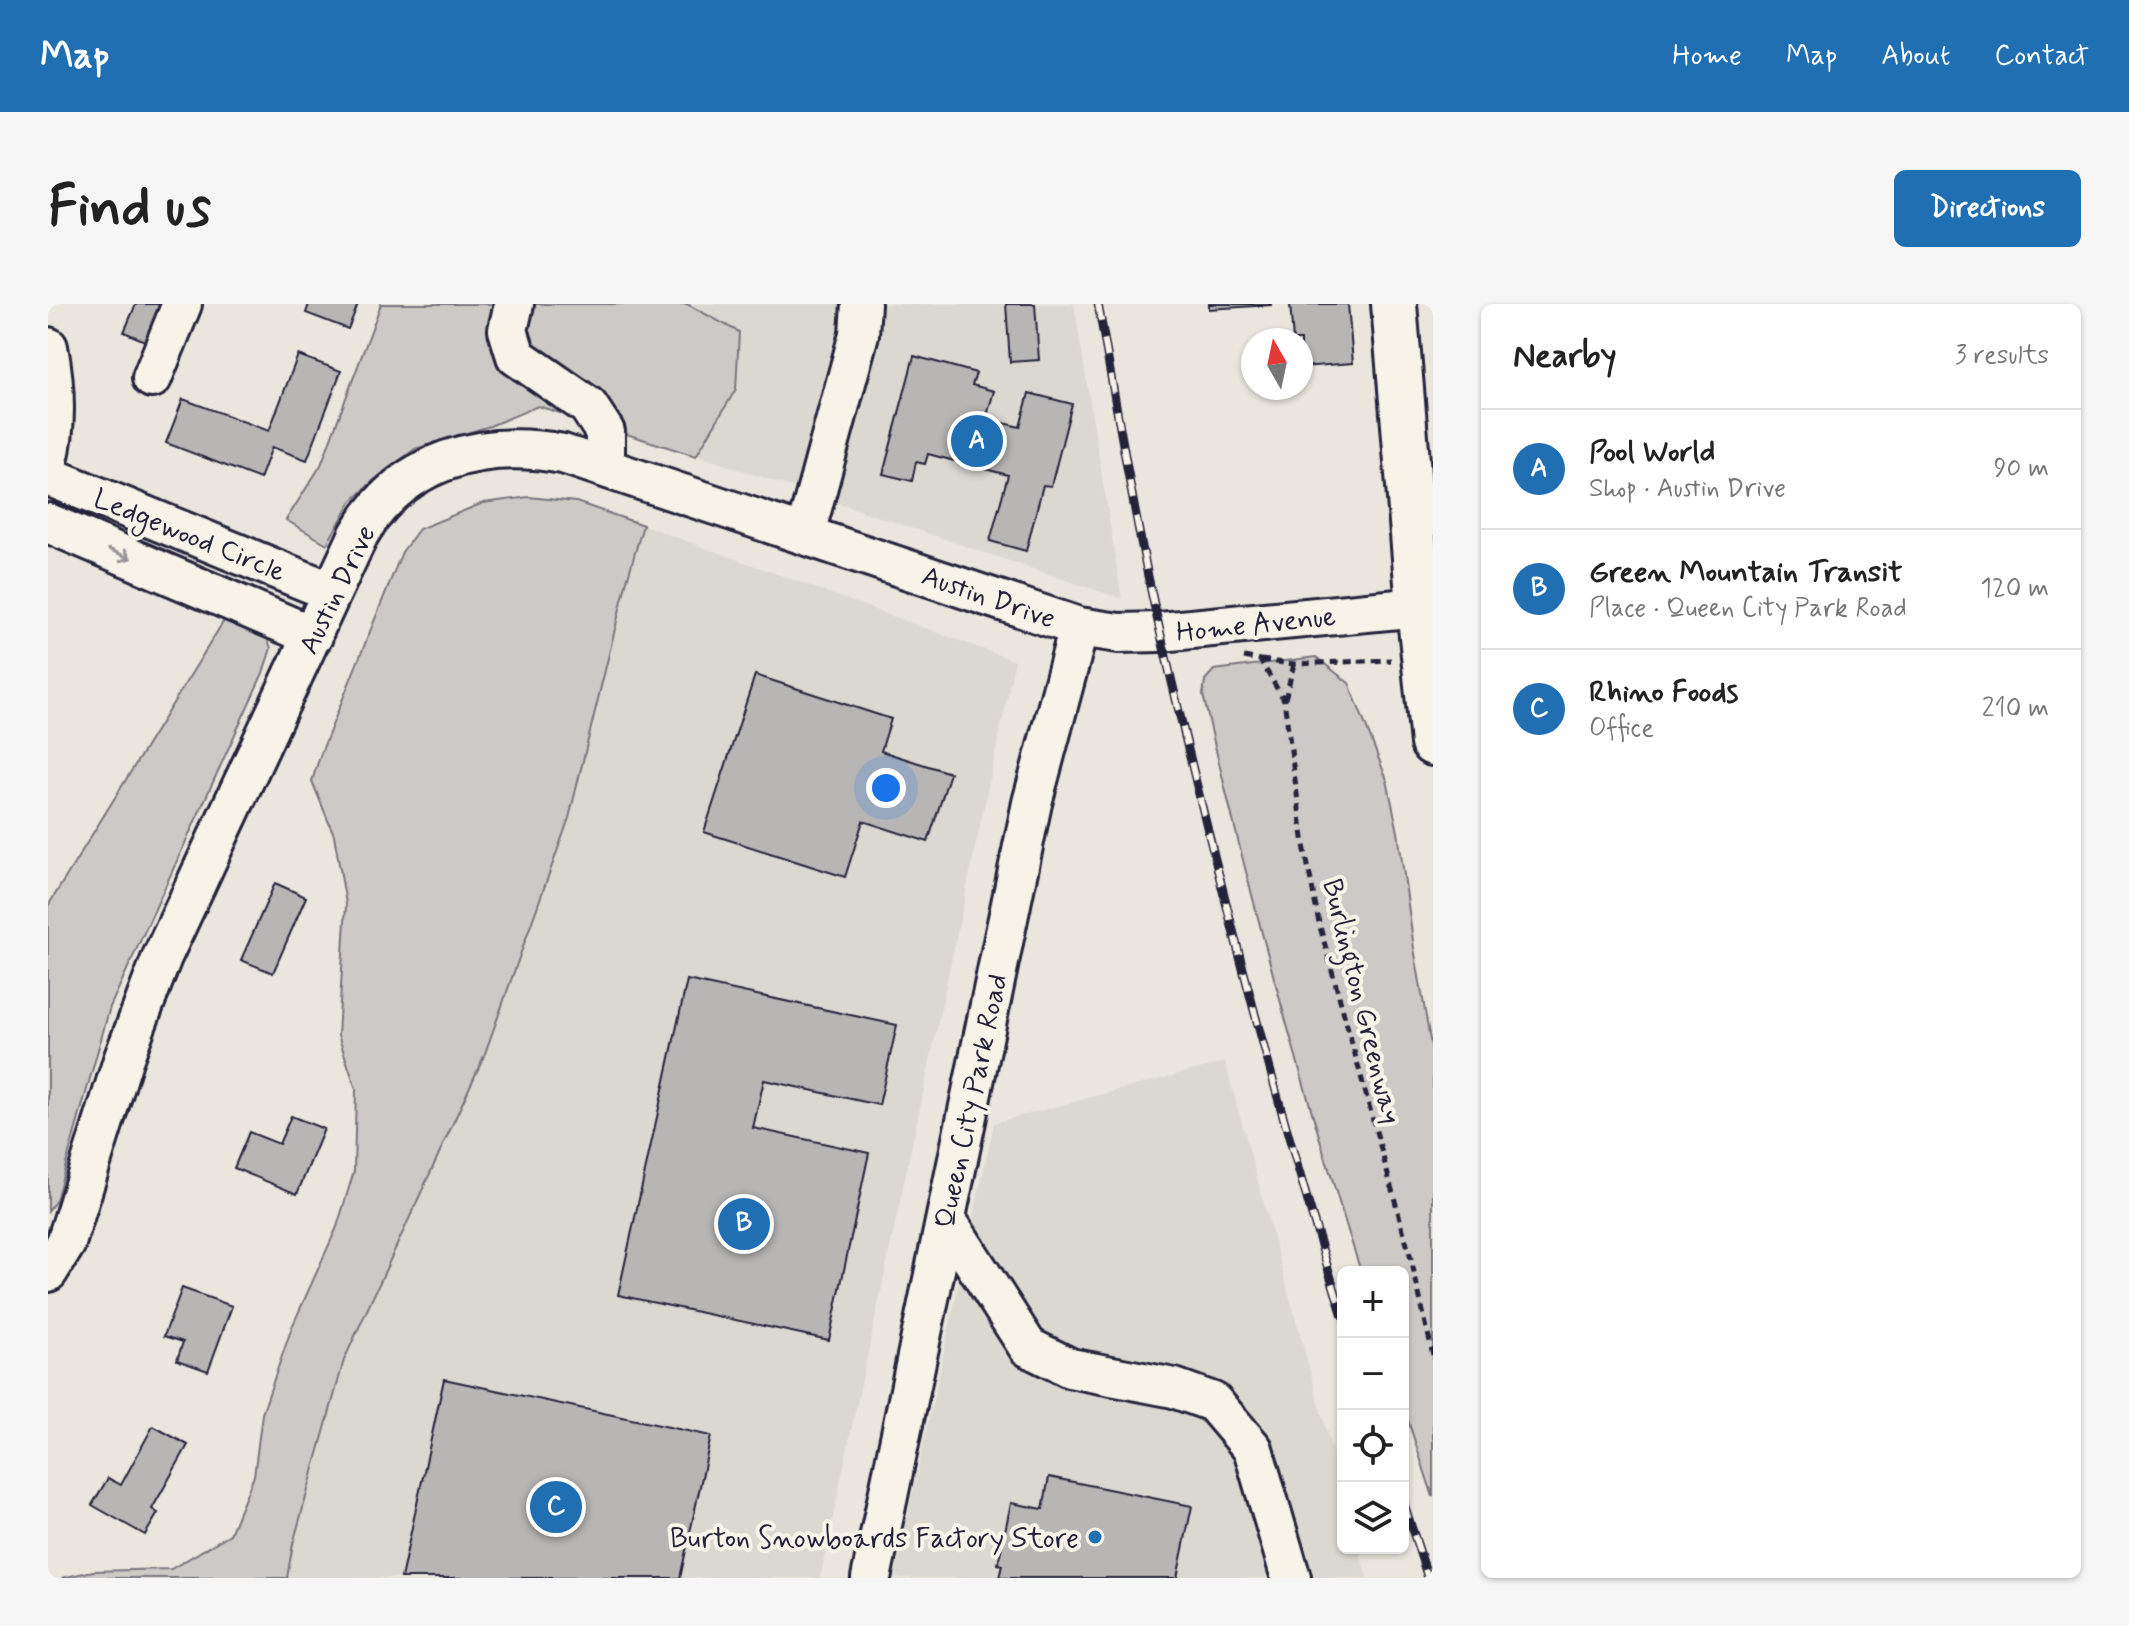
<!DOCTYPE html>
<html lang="en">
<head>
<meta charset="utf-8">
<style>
	:root { --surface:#fff; --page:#f6f6f6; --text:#222; --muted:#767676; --line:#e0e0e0; --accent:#1f6fb2 }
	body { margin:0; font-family:Mynerve,sans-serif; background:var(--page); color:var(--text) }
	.controls { position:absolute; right:24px; bottom:24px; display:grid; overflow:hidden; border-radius:12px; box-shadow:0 2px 6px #0004 }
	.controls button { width:72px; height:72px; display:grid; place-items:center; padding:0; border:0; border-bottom:2px solid var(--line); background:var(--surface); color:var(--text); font:40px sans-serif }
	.compass { position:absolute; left:1193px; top:24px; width:72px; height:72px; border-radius:50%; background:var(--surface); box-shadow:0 2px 6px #0004; rotate:351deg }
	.you { position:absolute; left:838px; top:484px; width:28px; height:28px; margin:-20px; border:6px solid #fff; border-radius:50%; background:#1a73e8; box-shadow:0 0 0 12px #1a73e833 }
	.badge { display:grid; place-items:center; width:52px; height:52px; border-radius:50%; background:var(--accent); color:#fff; font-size:26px; font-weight:700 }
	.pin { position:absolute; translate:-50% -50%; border:4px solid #fff; box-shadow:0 2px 8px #0006 }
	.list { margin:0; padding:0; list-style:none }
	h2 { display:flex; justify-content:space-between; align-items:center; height:104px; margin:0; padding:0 32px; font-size:34px }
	h2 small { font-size:26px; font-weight:400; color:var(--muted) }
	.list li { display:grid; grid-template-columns:52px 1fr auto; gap:24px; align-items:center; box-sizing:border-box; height:120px; padding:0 32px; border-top:2px solid var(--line) }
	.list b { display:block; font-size:30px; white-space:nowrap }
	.list p { margin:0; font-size:26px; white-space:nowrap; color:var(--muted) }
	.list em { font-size:26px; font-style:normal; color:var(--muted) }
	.icon { flex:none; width:44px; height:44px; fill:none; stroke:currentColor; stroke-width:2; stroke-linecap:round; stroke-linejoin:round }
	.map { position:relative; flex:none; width:1385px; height:1274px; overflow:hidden; border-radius:12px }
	header { display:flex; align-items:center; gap:48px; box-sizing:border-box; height:112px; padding:0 40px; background:var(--accent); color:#fff }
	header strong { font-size:38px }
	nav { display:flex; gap:44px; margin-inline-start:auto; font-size:28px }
	.intro { display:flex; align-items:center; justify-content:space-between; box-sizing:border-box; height:192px; padding:0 48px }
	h1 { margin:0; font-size:56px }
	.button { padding:20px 36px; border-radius:12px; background:var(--accent); color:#fff; font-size:28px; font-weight:700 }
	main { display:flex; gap:48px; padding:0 48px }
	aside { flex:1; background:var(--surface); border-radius:12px; box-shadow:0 2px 6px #0004 }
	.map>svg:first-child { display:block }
	.built { fill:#dbd8d2 }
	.green { fill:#cdc9c6; stroke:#787680; stroke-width:2 }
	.building { fill:#b8b6b5; stroke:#22223b; stroke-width:2 }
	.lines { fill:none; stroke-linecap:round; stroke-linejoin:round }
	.minor-casing { stroke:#22223b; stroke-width:44 }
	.major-casing { stroke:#22223b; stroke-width:50 }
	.path { stroke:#22223b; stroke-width:5; stroke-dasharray:8 6; stroke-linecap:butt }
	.minor { stroke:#f7f3e8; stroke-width:38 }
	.major { stroke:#f7f3e8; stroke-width:44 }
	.rail-casing { stroke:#22223b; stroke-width:9 }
	.rail { stroke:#f7f3e8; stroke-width:6; stroke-dasharray:18; stroke-linecap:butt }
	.oneway { stroke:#97959a }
	.poi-dot { fill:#1f6fb2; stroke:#f7f3e8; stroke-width:3 }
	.labels { text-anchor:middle; stroke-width:8; stroke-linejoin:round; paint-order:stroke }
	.street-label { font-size:28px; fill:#22223b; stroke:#f7f3e8 }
	.poi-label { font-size:28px; fill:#22223b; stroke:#f7f3e8; text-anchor:end }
</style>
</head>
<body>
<header>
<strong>Map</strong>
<nav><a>Home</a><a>Map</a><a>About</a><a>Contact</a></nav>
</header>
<div class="intro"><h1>Find us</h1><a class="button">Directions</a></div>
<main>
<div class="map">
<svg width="1385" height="1274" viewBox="0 0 1385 1274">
	<rect width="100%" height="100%" fill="#eae6de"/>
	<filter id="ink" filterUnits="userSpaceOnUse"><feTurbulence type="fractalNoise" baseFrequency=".0125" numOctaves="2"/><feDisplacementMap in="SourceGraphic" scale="16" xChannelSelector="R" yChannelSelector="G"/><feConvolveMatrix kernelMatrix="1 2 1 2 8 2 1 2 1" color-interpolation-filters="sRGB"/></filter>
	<g filter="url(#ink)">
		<path class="built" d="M548,0H1026L1074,295L500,101Z
			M595,221L967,357L772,1274H239L245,1240L296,1056L436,752L521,514L578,280Z
			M1177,758L1295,1187V1244H1311L1319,1274H846L946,819Z"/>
		<path class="green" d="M333,0H639L691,28L688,85L648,152L490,102L442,122L367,145L326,176L303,198L279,240L238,216L273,161Z
			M481,193L528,198L595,221L578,280L521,514L436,752L296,1056L245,1240L239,1274H14L45,1267L123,1265L182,1230L206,1172L214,1110L244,1023L289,923L306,867L308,785L290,731L298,600L286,531L264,477L273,449L354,248L371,225L435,199Z
			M177,315L216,326L223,344L215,369L62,703L8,896L0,907V602Z
			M1268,353L1301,379L1339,476L1350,528L1366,644L1385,753V1193L1355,1101V968H1313C1252,778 1200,586 1155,391L1157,376L1166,366Z"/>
		<path class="building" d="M88,0H123L106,41L76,28Z
			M261,0H310L300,25L258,9Z
			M958,0H987L991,56L962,58Z
			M1161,0H1223V1L1161,5Z
			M1242,0H1300L1305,59L1253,63V36H1245Z
			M250,51L293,67L259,156L224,143L212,175L118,139L135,95L221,127Z
			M866,52L928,69L924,81L946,87L938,115L972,123L981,89L1024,100L1003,182L995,181L978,247L942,237L960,171L880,150L877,160L868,158L864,177L835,170Z
			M707,371L843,415L833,447L902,469L880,538L815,517L797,573L656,528Z
			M227,579L258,593L225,669L193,656Z
			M639,676L849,721L831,801L716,776L705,824L821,849L781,1036L570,991Z
			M243,812L276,825L249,890L186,864L201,828L231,840Z
			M134,984L184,1002L160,1067L129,1056L135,1038L116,1032Z
			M396,1075L663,1132L632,1274H353Z
			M105,1122L140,1141L104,1205L110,1209L97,1231L44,1201L60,1174L73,1181Z
			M1001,1173L1144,1202L1129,1274H951L954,1261L950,1260L963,1199L995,1205Z"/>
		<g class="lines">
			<g class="minor-casing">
				<path id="minor" d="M466,0L460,26L468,52L540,102L557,128V163
					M0,43C7,81 9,120 0,157
					M104,74L134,0
					M0,172L284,288
					M0,219L265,332
					M757,230L811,30L813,0
					M898,915L980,1043L1022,1064L1126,1084L1165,1098L1205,1145L1243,1274
					M0,968L18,939L75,756L114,653L311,230C355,155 434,135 515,150L1031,323L1071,329L1112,328L1371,303
					M823,1274L984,499L1031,323"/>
			</g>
			<g class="major-casing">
				<path id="major" d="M1346,0L1371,303L1385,439"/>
			</g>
			<path class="path" d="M1196,353L1212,356L1236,396L1256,541L1271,619L1363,955L1385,1051
				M1213,356L1246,360L1343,356
				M1237,395L1246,360"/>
			<use href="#minor" class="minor"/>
			<use href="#major" class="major"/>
			<g class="rail-casing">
				<path id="rail" d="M1050,0C1070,109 1087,219 1112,327C1166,558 1223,786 1295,1012
					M1355,1197L1380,1274"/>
			</g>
			<use href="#rail" class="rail"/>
		</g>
		<defs><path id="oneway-shaft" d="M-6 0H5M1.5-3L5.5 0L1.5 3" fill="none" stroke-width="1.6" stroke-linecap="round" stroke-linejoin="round" transform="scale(2)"/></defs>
		<use class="oneway" href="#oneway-shaft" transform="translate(72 250) rotate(23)"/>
	</g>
	<circle class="poi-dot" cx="1047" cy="1233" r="8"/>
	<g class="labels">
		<g class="street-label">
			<text transform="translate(142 230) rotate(22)" y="10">Ledgewood Circle</text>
			<text transform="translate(288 285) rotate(-64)" y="10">Austin Drive</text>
			<text transform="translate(941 292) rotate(19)" y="10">Austin Drive</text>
			<text transform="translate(1208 319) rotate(-6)" y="10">Home Avenue</text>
			<text transform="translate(1315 697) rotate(76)" y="10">Burlington Greenway</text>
			<text transform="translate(922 797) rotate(-78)" y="10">Queen City Park Road</text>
		</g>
		<g class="poi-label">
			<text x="1031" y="1243">Burton Snowboards Factory Store</text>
		</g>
	</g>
</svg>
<div class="controls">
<button>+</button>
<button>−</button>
<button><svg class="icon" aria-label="locate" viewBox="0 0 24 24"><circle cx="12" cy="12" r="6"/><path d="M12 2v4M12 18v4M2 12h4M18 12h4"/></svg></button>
<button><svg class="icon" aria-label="layers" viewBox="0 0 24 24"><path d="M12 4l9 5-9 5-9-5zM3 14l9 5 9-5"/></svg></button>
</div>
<svg class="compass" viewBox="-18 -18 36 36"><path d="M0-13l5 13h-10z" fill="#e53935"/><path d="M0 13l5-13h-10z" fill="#767676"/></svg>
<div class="you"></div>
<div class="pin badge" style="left:929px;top:137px">A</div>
<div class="pin badge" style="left:696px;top:920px">B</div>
<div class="pin badge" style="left:508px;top:1203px">C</div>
</div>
<aside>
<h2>Nearby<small>3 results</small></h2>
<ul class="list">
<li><span class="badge">A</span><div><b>Pool World</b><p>Shop · Austin Drive</p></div><em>90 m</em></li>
<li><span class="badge">B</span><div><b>Green Mountain Transit</b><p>Place · Queen City Park Road</p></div><em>120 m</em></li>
<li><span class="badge">C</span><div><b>Rhino Foods</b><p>Office</p></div><em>210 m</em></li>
</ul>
</aside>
</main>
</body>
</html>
